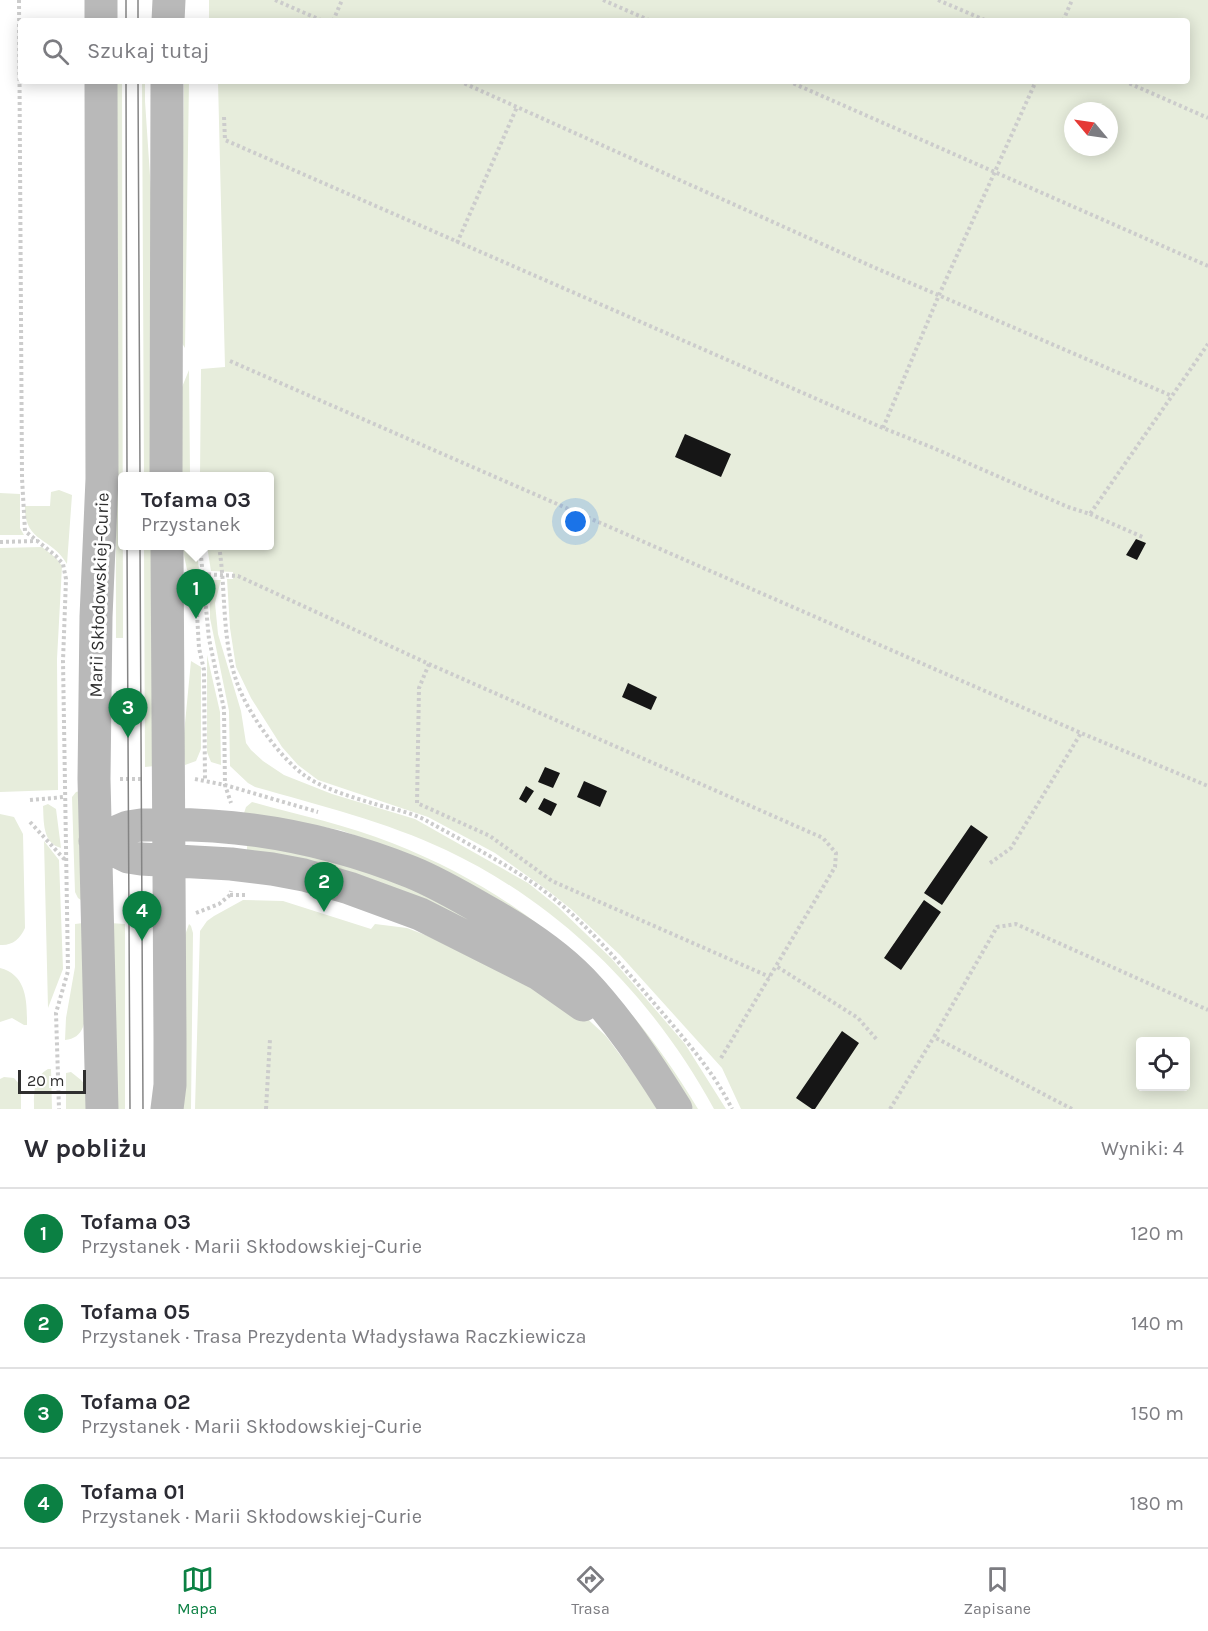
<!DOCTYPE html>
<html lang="pl">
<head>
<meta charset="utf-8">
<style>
	:root { --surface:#fff; --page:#f7f7f7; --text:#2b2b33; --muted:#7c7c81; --line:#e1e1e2; --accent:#0b8043 }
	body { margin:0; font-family:Karla,sans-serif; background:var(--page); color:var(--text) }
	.controls { position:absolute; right:18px; bottom:18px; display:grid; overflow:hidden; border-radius:6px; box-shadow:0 3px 15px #0003 }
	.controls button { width:54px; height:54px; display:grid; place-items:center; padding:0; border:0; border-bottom:2px solid var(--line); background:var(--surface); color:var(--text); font:30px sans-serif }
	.compass { position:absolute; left:1064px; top:102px; width:54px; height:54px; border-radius:50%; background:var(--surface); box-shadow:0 3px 15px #0003; rotate:299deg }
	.scale { position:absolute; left:18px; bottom:15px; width:68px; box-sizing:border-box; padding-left:6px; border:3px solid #2f2f2f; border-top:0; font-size:16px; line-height:21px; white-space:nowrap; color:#2f2f2f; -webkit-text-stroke:4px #fff; paint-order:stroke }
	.you { position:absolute; left:576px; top:522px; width:21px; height:21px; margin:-15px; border:4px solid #fff; border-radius:50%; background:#1a73e8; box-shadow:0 0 0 9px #1a73e833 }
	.badge { display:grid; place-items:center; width:39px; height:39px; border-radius:50%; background:var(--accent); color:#fff; font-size:20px; font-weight:700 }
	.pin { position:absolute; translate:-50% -50px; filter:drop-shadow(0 2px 3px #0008) }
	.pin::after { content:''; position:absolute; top:32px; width:21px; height:18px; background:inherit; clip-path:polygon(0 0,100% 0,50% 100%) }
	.popup { position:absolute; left:118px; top:472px; width:156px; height:78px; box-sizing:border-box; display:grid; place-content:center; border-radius:6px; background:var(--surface); filter:drop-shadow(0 2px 4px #0005); font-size:20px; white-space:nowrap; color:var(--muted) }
	.popup b { font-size:22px; color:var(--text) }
	.popup::after { content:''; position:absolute; left:50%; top:100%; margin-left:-12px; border:12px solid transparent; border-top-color:var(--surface) }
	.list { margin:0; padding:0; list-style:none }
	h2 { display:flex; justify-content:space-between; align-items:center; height:78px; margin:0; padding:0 24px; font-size:26px }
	h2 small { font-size:20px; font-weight:400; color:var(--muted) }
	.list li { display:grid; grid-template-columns:39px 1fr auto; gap:18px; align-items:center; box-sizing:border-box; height:90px; padding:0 24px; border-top:2px solid var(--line) }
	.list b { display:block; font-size:22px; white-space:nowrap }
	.list p { margin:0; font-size:20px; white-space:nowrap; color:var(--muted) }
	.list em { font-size:20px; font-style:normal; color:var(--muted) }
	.icon { flex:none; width:33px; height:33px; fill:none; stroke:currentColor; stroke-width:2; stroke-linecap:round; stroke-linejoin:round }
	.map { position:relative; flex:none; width:1208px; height:1109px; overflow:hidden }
	.search { position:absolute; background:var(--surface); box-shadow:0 3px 15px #0003; left:18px; right:18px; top:18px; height:66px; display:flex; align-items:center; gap:15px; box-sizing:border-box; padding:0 21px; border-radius:6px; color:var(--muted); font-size:22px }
	.sheet { height:438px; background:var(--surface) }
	nav { display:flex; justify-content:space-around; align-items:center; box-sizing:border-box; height:84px; border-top:2px solid var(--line); background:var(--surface); font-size:16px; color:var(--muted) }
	nav a { display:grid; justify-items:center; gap:3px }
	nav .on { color:var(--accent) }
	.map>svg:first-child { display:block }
	.green { fill:#e7eddc; fill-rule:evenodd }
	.building { fill:#161616 }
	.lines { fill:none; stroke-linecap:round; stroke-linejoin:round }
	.path { stroke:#ccc; stroke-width:4; stroke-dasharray:3 3; stroke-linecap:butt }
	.secondary { stroke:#b9b9b9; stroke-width:33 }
	.tram { stroke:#848484; stroke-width:1.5 }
	.labels { text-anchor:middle; stroke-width:6; stroke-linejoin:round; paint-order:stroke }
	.street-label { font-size:18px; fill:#2f2f2f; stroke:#fff }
</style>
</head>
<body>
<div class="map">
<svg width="1208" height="1109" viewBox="0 0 1208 1109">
	<rect width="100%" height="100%" fill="#fff"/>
	<path class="green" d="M209,0H1208V1109H741L722,1068L620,955L571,909L547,890L495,853L428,817L318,780L298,765L282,747L251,698L236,667L230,628L227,579H233V572L211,571L207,546H270V476H200L201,369L225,367L218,81H1187V21H209ZM1073,111H1109V147H1073ZM1140,1042H1186V1086H1140Z
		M115,81H122L123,638H116Z
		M142,81H145V101L153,221L154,476H144Z
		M184,81H189L185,348L180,340Z
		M189,370L190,476H181L180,392Z
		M59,490L72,495L67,564C52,537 24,543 25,506H50L51,492Z
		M0,493L20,494V528L24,535H0Z
		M144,546H154L155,766L145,767Z
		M182,546H196L202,592L192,593Z
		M42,547L56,558L62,566L57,659L58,790L0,792V548Z
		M210,580H221L215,603L218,634L241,711L246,743L251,750L263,761L284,775L332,794L415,819L528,883L557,906L611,958L685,1044L726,1109H714C653,997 562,905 446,850C387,822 318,805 255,787L248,783L230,766L229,711L210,618Z
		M207,655L220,712L221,765L211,762L207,752Z
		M191,661L201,667V749L196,761L185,765L183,744Z
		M80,791L81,900L78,898L75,892L72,797L76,792Z
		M252,802C298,815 347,825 392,843C529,897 623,983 698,1109H693L668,1067L423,860L340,830L244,813L246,807Z
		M48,804L56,809L61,848C42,843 44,821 43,806Z
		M0,814L14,817L23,834L25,928C20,939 12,946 0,945Z
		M44,841L59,860L63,969L48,1008Z
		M247,845C289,851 332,855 372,871C411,886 447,906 483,927L247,850Z
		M243,900L283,901L371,929L375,924L407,928L441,941L566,999L606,1036L647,1091L657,1109H195L200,931L207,921L214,916Z
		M83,923C83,946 90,1008 83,1027C80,1035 74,1039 65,1040L66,1018L75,967V924Z
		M110,923L125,924V1109H116Z
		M189,924L191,926L193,933L191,1109H183L185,935Z
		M0,968C27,975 27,1001 27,1025H24L12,1018L0,1022Z
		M48,1069H51L52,1109H34C34,1094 33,1077 48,1069Z
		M71,1072L81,1080L87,1087L86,1109H66V1073Z
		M4,1077L14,1078L21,1086V1109H0V1079Z"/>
	<path class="building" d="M685,434L731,454L721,477L675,457Z
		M1136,539L1146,543L1137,560L1126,555Z
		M628,683L657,697L651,710L622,697Z
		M545,767L560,773L553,788L538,782Z
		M584,781L607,791L600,807L577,797Z
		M526,786L534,791L526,803L519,799Z
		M544,798L557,804L551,816L538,809Z
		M971,825L988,837L942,905L924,893Z
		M924,900L941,912L901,970L884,958Z
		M842,1031L859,1043L815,1109H812L796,1098Z"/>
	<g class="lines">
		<path class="path" d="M19,0L22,478L25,531L56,556L63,564L66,579L63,661L68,971L56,1013L59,1109
			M275,0L323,21
			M603,0L651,21
			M938,0L987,21
			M333,21L342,0
			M1063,21L1072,0
			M459,81L871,266L1172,396
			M788,81L1208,266
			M1124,81L1208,118
			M224,117L225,140L883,428L931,447L1068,507L1090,514L1208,344
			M457,243L517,107
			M230,361L1081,733L1208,786
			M883,428L939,295L1036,81
			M218,476L219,473
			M1090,514L1145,538
			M0,542L37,541
			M200,546L209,639L224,709L225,785L231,803
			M219,546C227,596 220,649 243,697C255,722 281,758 304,775C323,789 352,797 375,804C392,809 411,812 427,821C463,841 501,861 536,885C584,919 622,966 660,1010C686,1041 714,1072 732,1109
			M202,574L238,576L429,664L823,838L836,853L835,867L776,966L858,1018L878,1041
			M197,614L199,648L204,670L205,780
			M429,664L419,688L417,803L490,836L552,881L770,977
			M120,779H142
			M195,779L225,785L318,812
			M30,800L64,797
			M30,822L66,861
			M990,863L1011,848L1081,733
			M230,895H246
			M124,911L144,912
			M196,913L219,904L230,895L231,891
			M721,1058L776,966
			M266,1109L270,1039
			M890,1109L934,1037
			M1072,1109L934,1037L997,927L1016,924L1208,1010"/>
		<path class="secondary" d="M101,0V21
			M168,21L169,0
			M101,81L102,479L96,617L94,779L102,1109
			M166,476L167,81
			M95,841L128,827L141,825C235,821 324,837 411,872C436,882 460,896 484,910C518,929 554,952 582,981C618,1019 648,1064 676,1109
			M95,841L128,857L141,859L231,864L272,869L304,875L349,888L420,914L539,974L583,1005
			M167,1109L170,1085V1039L167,546"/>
		<path class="tram" d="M126,0V21
			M138,0V21
			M126,81L127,476
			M138,81L140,476
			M127,546L130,1109
			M140,546L143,1109"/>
	</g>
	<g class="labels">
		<g class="street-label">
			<text transform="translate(99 595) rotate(-88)" y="6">Marii Skłodowskiej-Curie</text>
		</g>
	</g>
</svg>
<div class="controls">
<button><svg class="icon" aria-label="locate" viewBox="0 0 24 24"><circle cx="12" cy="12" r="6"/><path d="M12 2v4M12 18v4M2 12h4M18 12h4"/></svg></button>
</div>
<svg class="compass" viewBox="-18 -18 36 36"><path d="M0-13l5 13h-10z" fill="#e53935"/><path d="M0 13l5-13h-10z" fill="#7c7c81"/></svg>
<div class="scale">20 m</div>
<div class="you"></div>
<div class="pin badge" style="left:196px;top:619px">1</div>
<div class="popup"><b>Tofama 03</b>Przystanek</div>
<div class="pin badge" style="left:324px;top:912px">2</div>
<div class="pin badge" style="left:128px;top:738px">3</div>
<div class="pin badge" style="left:142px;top:941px">4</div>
<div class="search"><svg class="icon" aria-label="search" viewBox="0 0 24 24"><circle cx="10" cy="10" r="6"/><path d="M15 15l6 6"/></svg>Szukaj tutaj</div>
</div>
<section class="sheet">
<h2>W pobliżu<small>Wyniki: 4</small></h2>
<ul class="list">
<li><span class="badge">1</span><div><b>Tofama 03</b><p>Przystanek · Marii Skłodowskiej-Curie</p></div><em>120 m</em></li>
<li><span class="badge">2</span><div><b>Tofama 05</b><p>Przystanek · Trasa Prezydenta Władysława Raczkiewicza</p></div><em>140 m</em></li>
<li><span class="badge">3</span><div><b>Tofama 02</b><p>Przystanek · Marii Skłodowskiej-Curie</p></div><em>150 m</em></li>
<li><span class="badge">4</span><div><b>Tofama 01</b><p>Przystanek · Marii Skłodowskiej-Curie</p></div><em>180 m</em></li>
</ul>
</section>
<nav>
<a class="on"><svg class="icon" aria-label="map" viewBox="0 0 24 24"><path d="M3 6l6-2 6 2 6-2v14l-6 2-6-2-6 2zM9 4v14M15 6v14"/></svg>Mapa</a>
<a><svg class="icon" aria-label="directions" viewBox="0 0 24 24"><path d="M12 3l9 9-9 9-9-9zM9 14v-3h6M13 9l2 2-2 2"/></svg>Trasa</a>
<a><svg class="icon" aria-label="saved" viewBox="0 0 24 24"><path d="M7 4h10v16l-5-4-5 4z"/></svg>Zapisane</a>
</nav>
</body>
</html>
